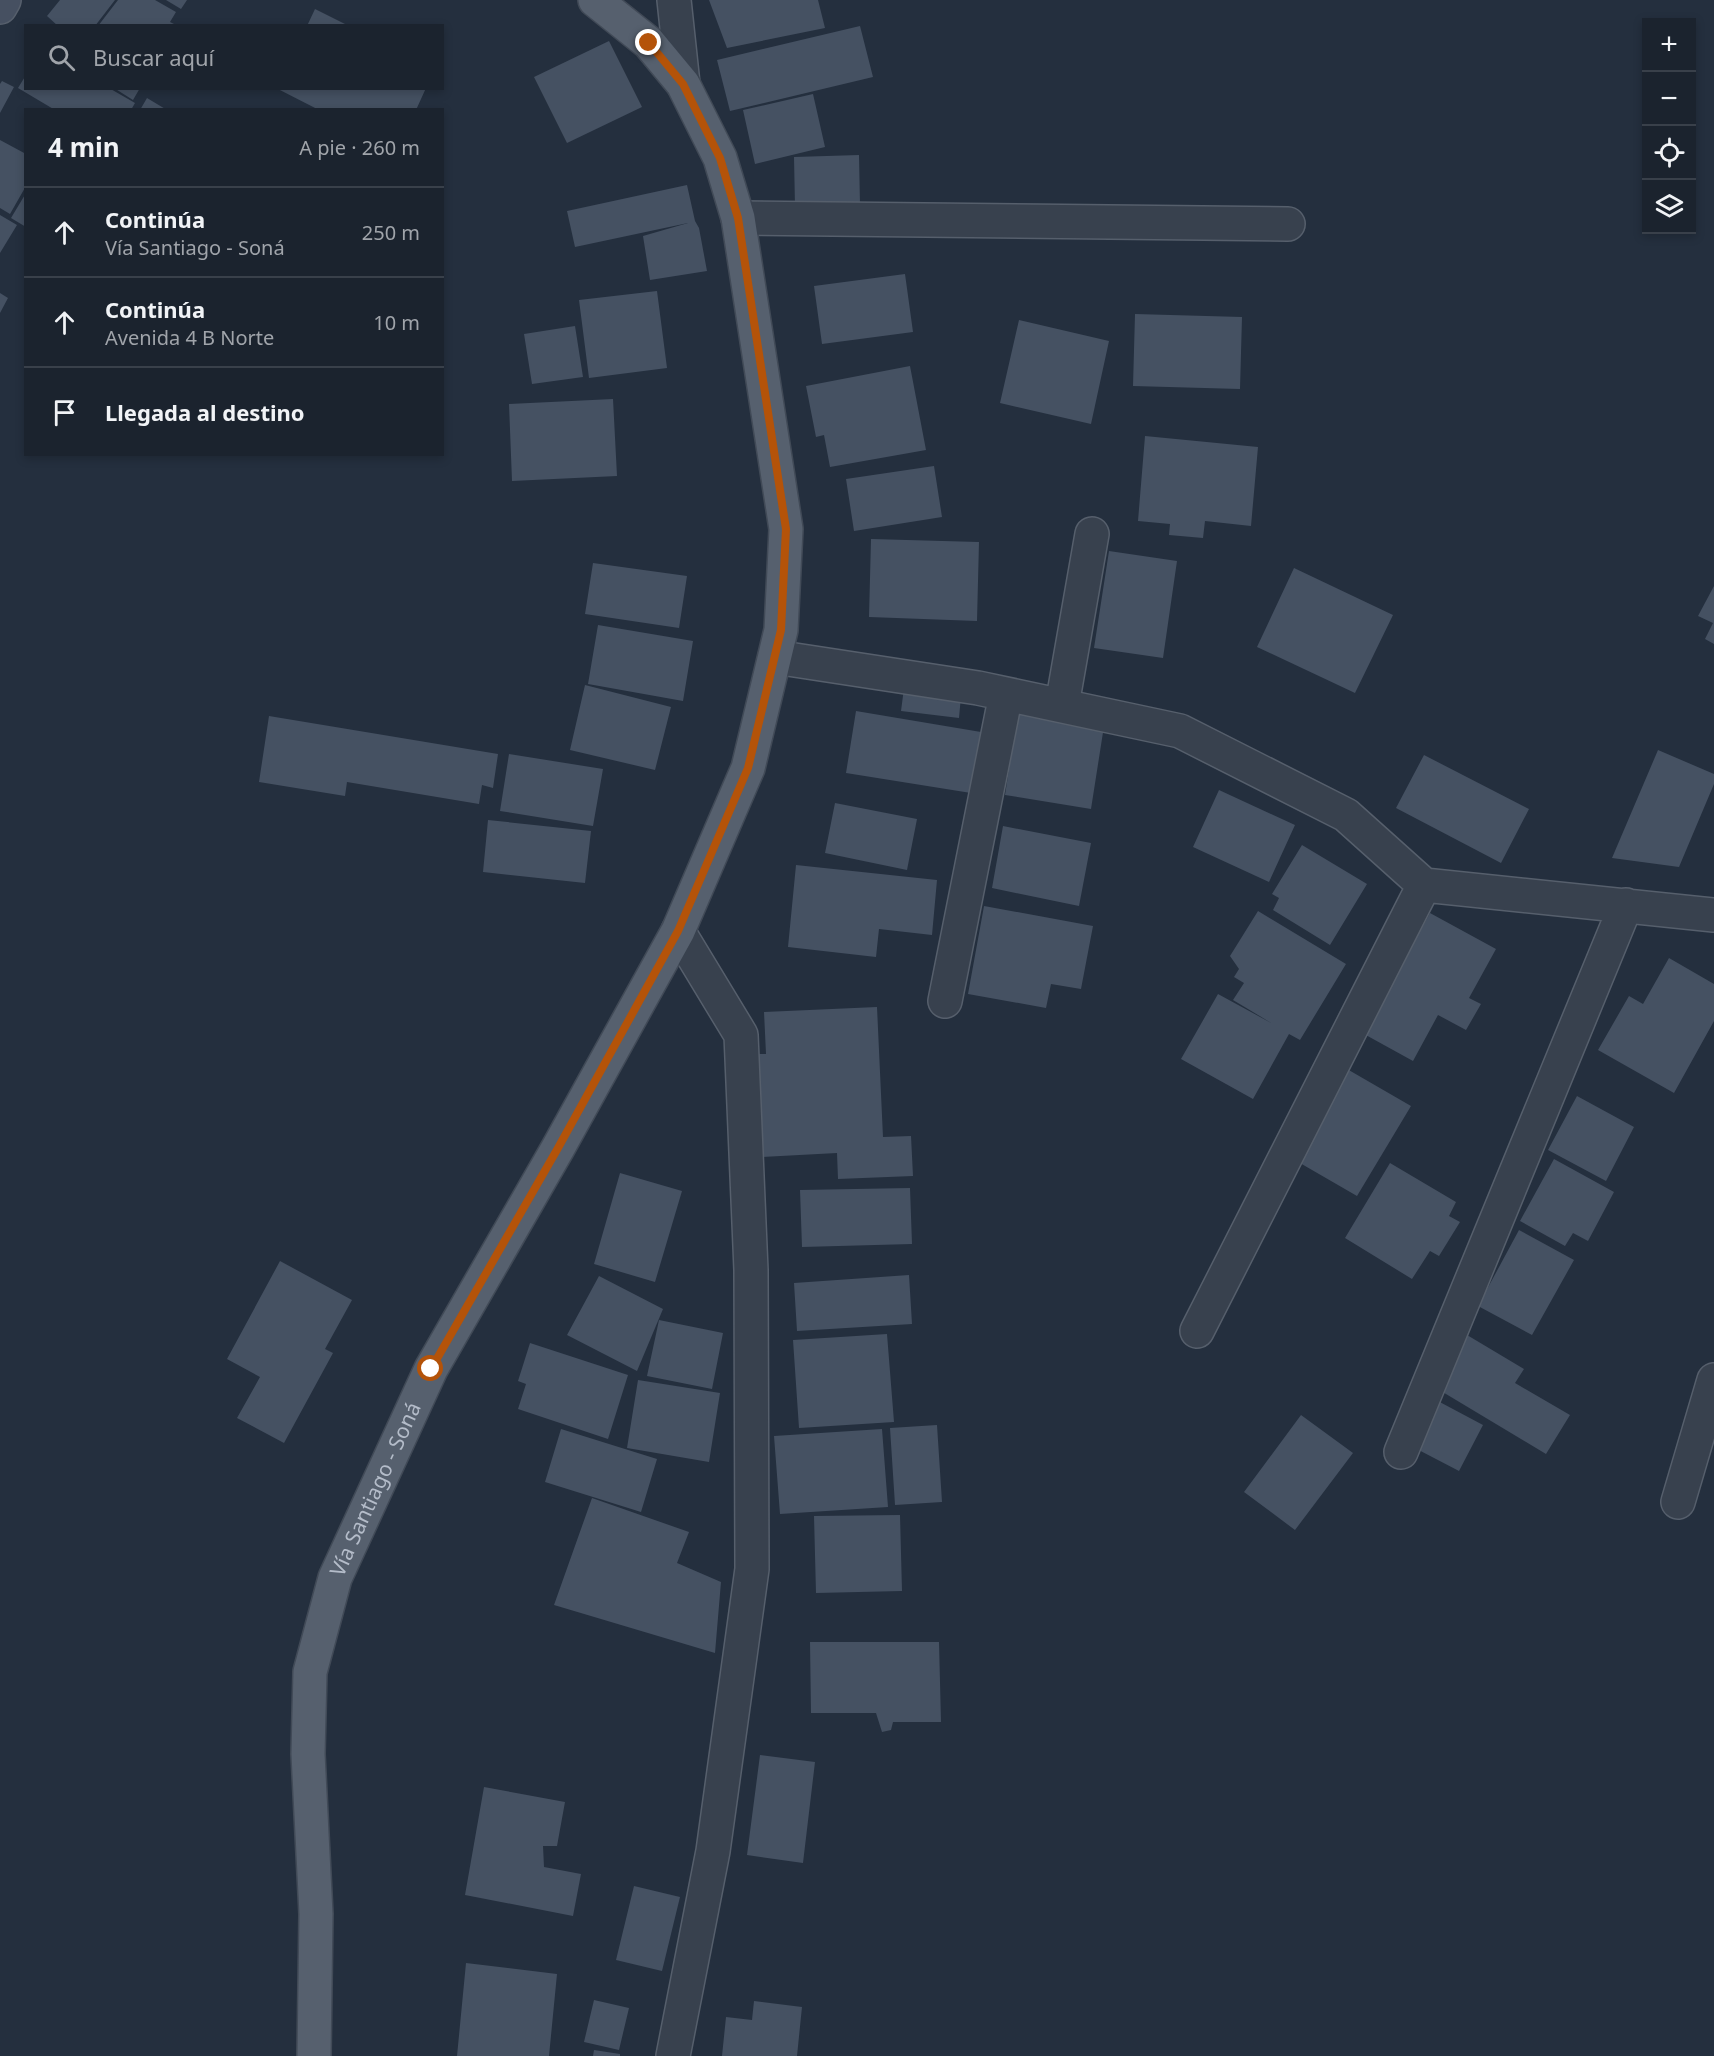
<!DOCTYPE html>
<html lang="es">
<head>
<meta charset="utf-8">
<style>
	:root { --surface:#1b232e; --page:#282f3a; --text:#f1f3f6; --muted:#a0a4aa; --line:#39404a }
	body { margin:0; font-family:"Noto Sans",sans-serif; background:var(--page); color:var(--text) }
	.controls { position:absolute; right:18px; top:18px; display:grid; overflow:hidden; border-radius:0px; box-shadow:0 3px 9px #0003 }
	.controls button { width:54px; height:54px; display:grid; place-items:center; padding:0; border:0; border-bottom:2px solid var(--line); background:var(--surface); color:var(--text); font:30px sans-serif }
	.stop { position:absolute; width:18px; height:18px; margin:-14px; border:4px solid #b45309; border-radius:50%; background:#fff }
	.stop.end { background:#b45309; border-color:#fff; box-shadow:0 2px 6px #0008 }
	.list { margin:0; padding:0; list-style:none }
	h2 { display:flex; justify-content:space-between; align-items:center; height:78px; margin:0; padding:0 24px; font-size:26px }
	h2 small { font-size:20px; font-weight:400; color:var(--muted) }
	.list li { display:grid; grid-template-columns:39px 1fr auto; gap:18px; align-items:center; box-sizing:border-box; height:90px; padding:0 24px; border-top:2px solid var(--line) }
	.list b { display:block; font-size:22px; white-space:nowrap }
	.list p { margin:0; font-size:20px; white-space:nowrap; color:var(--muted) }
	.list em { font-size:20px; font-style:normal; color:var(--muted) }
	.icon { flex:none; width:33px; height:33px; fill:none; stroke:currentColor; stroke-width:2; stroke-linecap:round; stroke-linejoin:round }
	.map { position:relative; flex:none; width:1714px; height:2056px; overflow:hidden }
	.search { position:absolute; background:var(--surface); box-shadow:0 3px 9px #0003; left:24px; top:24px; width:420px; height:66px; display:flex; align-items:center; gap:15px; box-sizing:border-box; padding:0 21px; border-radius:0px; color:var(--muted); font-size:22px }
	.panel { position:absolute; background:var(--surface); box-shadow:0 3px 9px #0003; left:24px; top:108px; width:420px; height:348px; border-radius:0px }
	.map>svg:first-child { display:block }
	.building { fill:#455162 }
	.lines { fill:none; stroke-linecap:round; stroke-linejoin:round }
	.street-casing { stroke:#565f6c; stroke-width:36 }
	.secondary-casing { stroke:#565f6c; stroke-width:36 }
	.primary-casing { stroke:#414a57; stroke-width:36 }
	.street { stroke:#38414e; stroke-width:33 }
	.secondary { stroke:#465061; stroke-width:33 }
	.primary { stroke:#56606e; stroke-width:33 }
	.route { stroke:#b45309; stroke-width:8 }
	.labels { text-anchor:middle; stroke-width:4.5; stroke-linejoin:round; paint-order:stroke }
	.street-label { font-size:21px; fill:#b4bcc9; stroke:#1d2633 }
</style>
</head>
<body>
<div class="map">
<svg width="1714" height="2056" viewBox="0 0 1714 2056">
	<rect width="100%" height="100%" fill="#242f3e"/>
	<path class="building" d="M60,0H115L95,26H58L47,16Z
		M118,0H155L176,12L170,22L178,26H98Z
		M166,0H187L181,9Z
		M709,0H818L825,28L727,48Z
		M315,9L349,26H307Z
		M860,26L873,77L730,111L717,60Z
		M609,41L642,107L567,143L534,77Z
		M26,75V88H109L135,103L131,110H55L18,88Z
		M2,81L14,87L0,113V84Z
		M114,88H140L133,100Z
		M276,88H426L416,110H319Z
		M813,94L825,147L755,164L743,110Z
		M147,98L167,110H140Z
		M0,140L26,154V186L10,214L0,208Z
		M859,155L860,205L795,207L794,157Z
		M687,185L695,221L699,228L707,271L650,280L643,236L688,223L575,247L567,211Z
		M26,193V227L11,218Z
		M0,215L17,225L0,253Z
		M905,274L913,332L822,344L814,286Z
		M657,291L667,368L589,378L579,300Z
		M0,293L8,298L0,313Z
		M1135,314L1242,317L1240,389L1133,386Z
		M1019,320L1109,341L1091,424L1000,403Z
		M575,326L583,377L532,384L524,334Z
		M910,366L926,450L830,467L824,435L816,437L806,386Z
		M613,399L617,476L512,481L509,404Z
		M1145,436L1258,447L1251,526L1205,521L1203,538L1169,535L1170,524L1138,521Z
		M934,466L942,517L854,531L846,479Z
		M871,539L979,542L977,621L869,617Z
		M1109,551L1177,561L1163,658L1094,648Z
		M593,563L687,576L679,628L585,614Z
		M1294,568L1393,615L1355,693L1257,647Z
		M1714,586V644L1705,639L1713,623L1698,616Z
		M598,625L693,641L683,701L588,684Z
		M585,685L671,707L655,770L570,750Z
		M904,688L961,696L959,718L901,711Z
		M856,711L981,732L971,793L846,773Z
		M1018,712L1104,726L1091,809L1005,795Z
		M269,716L498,754L493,788L482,785L479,804L347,782L345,796L259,782Z
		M1658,750L1714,774V784L1679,867L1612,858Z
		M509,754L603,769L593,826L500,811Z
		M1424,755L1529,809L1501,863L1396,808Z
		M1219,790L1295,825L1269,882L1193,847Z
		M835,803L917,819L907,870L825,853Z
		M488,820L591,831L585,883L483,872Z
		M1003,826L1091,843L1079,906L992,888Z
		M1302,845L1367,884L1330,945L1273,910L1279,898L1272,894Z
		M796,865L937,880L932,935L879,929L876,957L788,947Z
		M984,906L1093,926L1081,989L1051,984L1046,1008L968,994Z
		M1258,911L1346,964L1300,1040L1289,1034L1253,1099L1181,1059L1218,994L1273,1024L1233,1000L1244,983L1234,977L1239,969L1230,956Z
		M1430,913L1496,949L1469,998L1481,1004L1466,1030L1438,1015L1413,1061L1364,1034Z
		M1669,958L1714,984V1021L1674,1093L1598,1050L1629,996L1643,1004Z
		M877,1007L883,1137L911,1136L913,1176L838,1179L837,1153L761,1157L756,1054H766L764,1012Z
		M1347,1069L1411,1106L1357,1196L1293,1159Z
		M1577,1096L1634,1127L1606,1181L1548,1150Z
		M1554,1159L1614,1192L1588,1241L1573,1233L1565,1246L1520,1221Z
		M1390,1163L1456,1202L1449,1216L1460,1222L1439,1256L1430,1251L1412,1279L1345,1238Z
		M620,1173L682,1191L655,1282L594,1264Z
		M910,1188L912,1244L802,1247L800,1190Z
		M1519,1230L1574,1260L1532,1335L1478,1306Z
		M280,1261L352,1300L325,1349L333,1353L284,1443L237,1418L260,1377L227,1359Z
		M909,1275L912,1324L797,1331L794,1283Z
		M599,1276L663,1309L637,1371L567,1335Z
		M659,1320L723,1333L712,1389L647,1376Z
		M1462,1332L1524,1369L1515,1383L1570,1415L1546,1454L1431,1385Z
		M887,1334L894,1422L799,1428L793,1340Z
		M530,1343L628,1375L608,1439L518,1409L526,1384L518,1381Z
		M638,1380L720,1393L709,1462L627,1448Z
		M1436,1400L1483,1425L1459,1471L1411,1446Z
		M1301,1415L1353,1453L1295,1530L1244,1492Z
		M937,1425L942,1502L895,1505L890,1428Z
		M561,1429L657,1459L641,1512L545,1482Z
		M882,1429L888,1507L780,1514L774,1436Z
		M592,1498L689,1532L677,1563L721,1582L715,1653L554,1605Z
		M900,1515L902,1591L816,1593L814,1516Z
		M810,1642H939L941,1722H893L891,1730L882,1732L876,1713H811Z
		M760,1755L815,1762L803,1863L747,1855Z
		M484,1787L565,1802L557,1846H543L544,1867L581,1874L573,1916L465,1895Z
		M634,1886L680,1897L662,1971L616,1960Z
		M466,1963L557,1974L549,2056H457Z
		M594,2000L629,2008L619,2050L584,2042Z
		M754,2001L802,2007L797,2056H722L726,2017L752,2020Z
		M594,2050L620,2054V2056H593Z"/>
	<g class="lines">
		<g class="street-casing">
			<path id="street" d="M674,0L683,84
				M738,218L1288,224
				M775,657L978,688L1180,731L1346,815L1424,885L1714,915
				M1062,705L1092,534
				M945,1001L1006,694
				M1197,1331L1424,885
				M1401,1452L1626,905
				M1678,1502L1714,1380
				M673,2056L713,1851L752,1569L751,1270L741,1035L678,931"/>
		</g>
		<g class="secondary-casing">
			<path id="secondary" d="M0,7L4,0"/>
		</g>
		<g class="primary-casing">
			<g id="primary">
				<path id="s1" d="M314,2056L316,1914L308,1754L310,1672L335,1578L431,1369L558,1148L678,931L748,768L781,630L786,529L738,218L720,158L683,84L649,43L595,0"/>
			</g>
		</g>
		<use href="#street" class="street"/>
		<use href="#secondary" class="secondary"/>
		<use href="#primary" class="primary"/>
	</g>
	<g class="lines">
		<path class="route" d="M431,1369L558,1148L678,931L748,768L781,630L786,529L738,218L720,158L683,84L649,43"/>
	</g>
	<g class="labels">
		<g class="street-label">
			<text dy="7" stroke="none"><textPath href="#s1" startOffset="579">Vía Santiago - Soná</textPath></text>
		</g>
	</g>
</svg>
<div class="controls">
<button>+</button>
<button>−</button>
<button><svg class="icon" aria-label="locate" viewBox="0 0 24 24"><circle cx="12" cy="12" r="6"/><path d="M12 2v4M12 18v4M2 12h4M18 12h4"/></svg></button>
<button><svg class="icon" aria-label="layers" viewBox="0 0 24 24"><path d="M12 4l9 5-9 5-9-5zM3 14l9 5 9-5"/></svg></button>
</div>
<div class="stop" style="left:431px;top:1369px"></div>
<div class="stop end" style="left:649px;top:43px"></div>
<div class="search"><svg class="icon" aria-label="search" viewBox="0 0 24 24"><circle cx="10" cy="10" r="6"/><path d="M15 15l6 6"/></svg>Buscar aquí</div>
<section class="panel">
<h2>4 min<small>A pie · 260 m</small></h2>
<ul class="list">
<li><svg class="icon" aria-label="ahead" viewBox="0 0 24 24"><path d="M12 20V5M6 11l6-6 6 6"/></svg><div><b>Continúa</b><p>Vía Santiago - Soná</p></div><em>250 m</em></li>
<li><svg class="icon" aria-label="ahead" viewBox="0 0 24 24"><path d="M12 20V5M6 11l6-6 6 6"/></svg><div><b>Continúa</b><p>Avenida 4 B Norte</p></div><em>10 m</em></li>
<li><svg class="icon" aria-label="arrive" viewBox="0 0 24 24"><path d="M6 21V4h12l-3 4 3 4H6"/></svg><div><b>Llegada al destino</b></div></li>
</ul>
</section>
</div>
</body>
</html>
